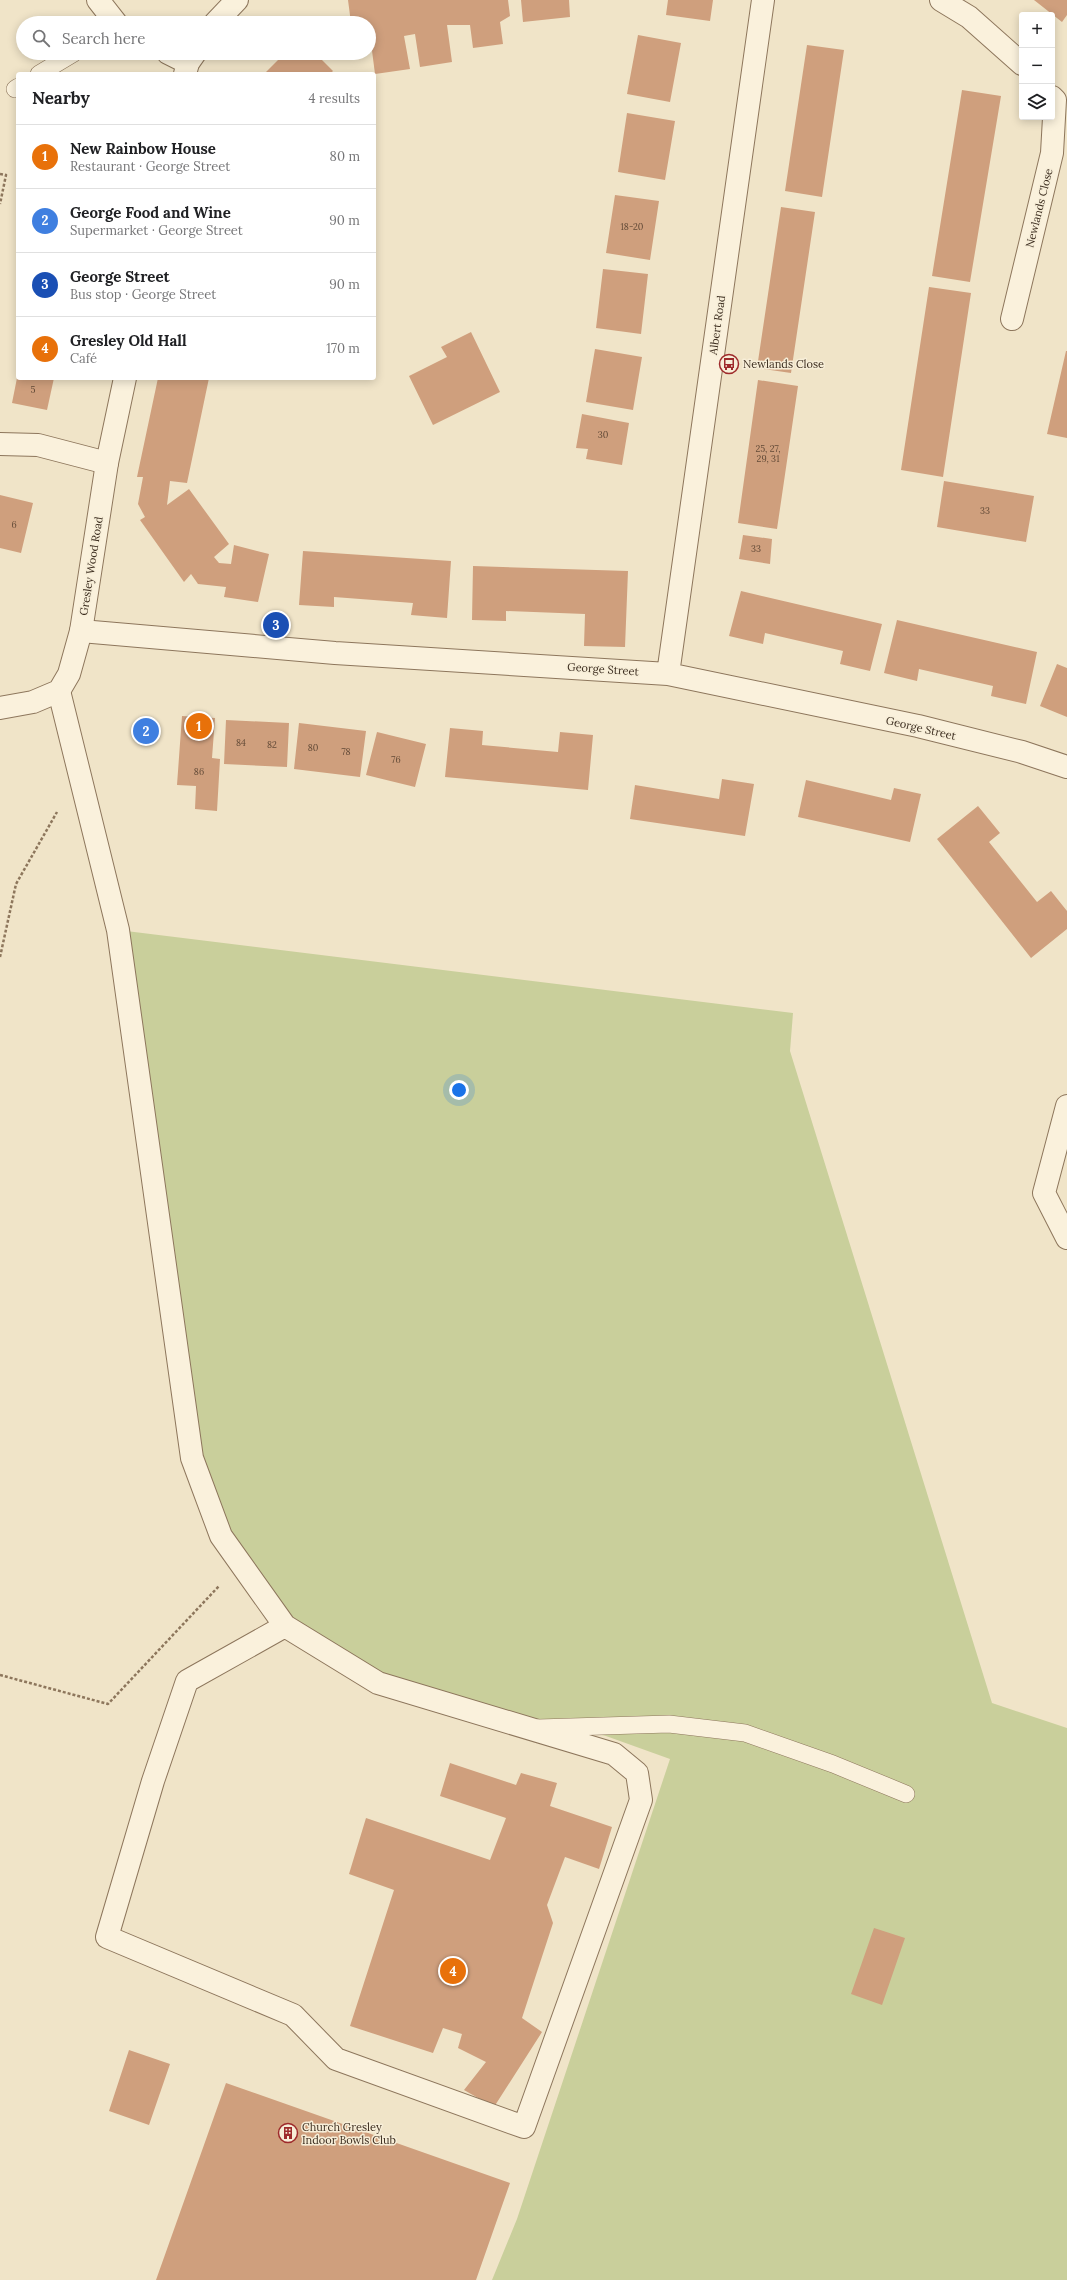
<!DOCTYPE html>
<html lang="en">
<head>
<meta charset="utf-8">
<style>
	:root { --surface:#fff; --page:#f6f6f6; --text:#202124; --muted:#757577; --line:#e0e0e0; --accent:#b45309 }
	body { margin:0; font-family:Lora,serif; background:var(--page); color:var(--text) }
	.controls { position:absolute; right:12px; top:12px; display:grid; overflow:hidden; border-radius:4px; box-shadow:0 2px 10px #0003 }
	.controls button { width:36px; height:36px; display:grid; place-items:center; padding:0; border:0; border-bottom:1px solid var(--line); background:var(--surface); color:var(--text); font:20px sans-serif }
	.you { position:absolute; left:459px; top:1090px; width:14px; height:14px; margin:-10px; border:3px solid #fff; border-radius:50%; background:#1a73e8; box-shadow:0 0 0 6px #1a73e833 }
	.badge { display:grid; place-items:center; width:26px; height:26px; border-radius:50%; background:var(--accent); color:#fff; font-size:13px; font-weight:700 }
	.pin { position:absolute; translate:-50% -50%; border:2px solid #fff; box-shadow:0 1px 4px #0006 }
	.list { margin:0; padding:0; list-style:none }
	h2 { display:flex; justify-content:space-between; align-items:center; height:52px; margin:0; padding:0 16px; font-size:17px }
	h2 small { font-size:13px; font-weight:400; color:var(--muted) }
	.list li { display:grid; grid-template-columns:26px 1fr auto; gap:12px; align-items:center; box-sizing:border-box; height:64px; padding:0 16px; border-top:1px solid var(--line) }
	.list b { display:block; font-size:15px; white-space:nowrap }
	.list p { margin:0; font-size:13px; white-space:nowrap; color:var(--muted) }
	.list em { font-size:13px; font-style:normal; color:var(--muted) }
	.icon { flex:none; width:22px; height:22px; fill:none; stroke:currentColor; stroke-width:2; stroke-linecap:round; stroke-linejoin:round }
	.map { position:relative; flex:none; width:1067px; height:2280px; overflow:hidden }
	.search { position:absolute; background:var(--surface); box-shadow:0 2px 10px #0003; left:16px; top:16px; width:360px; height:44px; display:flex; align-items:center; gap:10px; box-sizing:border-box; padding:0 14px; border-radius:22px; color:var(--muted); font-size:15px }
	.panel { position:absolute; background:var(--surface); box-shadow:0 2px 10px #0003; left:16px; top:72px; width:360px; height:308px; border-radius:4px }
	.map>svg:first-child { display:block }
	.green { fill:#c9cf9b }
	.building { fill:#cf9f7d }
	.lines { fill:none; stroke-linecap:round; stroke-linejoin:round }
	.service-casing { stroke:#8d765c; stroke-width:18 }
	.minor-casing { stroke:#8d765c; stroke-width:24 }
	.tertiary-casing { stroke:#8d765c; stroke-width:24 }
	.path { stroke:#8d765c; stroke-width:2.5; stroke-dasharray:3 2; stroke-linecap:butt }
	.service { stroke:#faf1dc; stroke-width:17 }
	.minor { stroke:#faf1dc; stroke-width:22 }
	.tertiary { stroke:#faf1dc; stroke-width:22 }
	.labels { text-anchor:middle; stroke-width:3; stroke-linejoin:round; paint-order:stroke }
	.number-label { font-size:9px; fill:#624a37 }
	.street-label { font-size:11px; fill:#3d2e20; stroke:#f7eed8 }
	.poi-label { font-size:11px; fill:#3d2e20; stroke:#f7eed8; text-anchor:start }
</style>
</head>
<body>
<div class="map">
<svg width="1067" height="2280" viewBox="0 0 1067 2280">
	<rect width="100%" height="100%" fill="#f0e4c8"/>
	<path class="green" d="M118,930L793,1013L790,1051L992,1703L1067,1728V2280H492L517,2219L670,1759L606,1736L378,1683L285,1626L240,1563L192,1458Z"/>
	<path class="building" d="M348,0H508L510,16L500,22L503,44L473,48L470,25H447L452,62L420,67L415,34L404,36L410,69L375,74L371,43H369V23H351Z
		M521,0H569L570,17L523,22Z
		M668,0H713L710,21L666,15Z
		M1034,0H1067V15L1062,22Z
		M638,35L681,43L670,102L627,94Z
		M807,45L844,50L822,197L785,191Z
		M285,53H315L333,71L330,74H264Z
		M962,90L1001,96L970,282L932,276Z
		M627,113L675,121L665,180L618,172Z
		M615,195L659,201L650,260L606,253Z
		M781,207L815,212L791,373L757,368Z
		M603,269L648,274L641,334L596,328Z
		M929,287L971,293L943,477L901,470Z
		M471,332L500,392L433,425L409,376L447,357L441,347Z
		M595,349L642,357L633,410L586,402Z
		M1066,351H1067V438L1047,434Z
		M17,378H54L47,410L12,403Z
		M158,378H209L187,483L170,481L167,505L189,489L229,544L214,557L219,563L231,564L234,545L269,554L258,602L224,597L226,587L198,584L191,574L184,582L140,520L145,517L138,504L143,477H137Z
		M758,380L798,386L777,529L738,523Z
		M582,414L629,423L622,465L586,459L588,449L576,448Z
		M944,481L1034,496L1026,542L937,527Z
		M0,495L33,503L21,553L0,548Z
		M743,535L772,539L770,564L739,559Z
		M303,551L451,561L447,618L411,615L413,603L334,597V607L299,605Z
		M473,566L628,571L625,647L584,646L585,614L506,611V621L472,620Z
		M741,591L882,624L870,671L840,664L843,651L765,633L763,644L729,636Z
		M897,620L1037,652L1026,704L991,696L993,686L919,669L917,681L884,673Z
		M1057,664L1067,668V717L1040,706Z
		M182,716L215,718L212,758L220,759L217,811L195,809L196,786L177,785Z
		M226,720L289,723L287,767L224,764Z
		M299,723L366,731L360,777L294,769Z
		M450,728L483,731L482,745L558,752L560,732L593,735L588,790L445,777Z
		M377,732L426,744L415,787L366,775Z
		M722,779L754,784L745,836L630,819L635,785L719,799Z
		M806,780L891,800L894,788L921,794L910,842L798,817Z
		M978,806L1000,833L989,842L1037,902L1051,891L1067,911V929L1031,958L937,839Z
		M450,1763L516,1785L521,1773L557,1783L550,1806L612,1827L599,1869L565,1857L547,1905L553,1923L522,2018L542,2032L494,2107L464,2090L486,2062L458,2048L462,2034L443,2028L433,2053L350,2026L394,1890L349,1874L366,1818L490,1860L506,1818L440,1796Z
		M874,1928L905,1938L882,2005L851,1994Z
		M129,2050L170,2064L149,2125L109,2111Z
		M226,2083L510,2183L476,2280H156Z"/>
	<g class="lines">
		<g class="service-casing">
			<path id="service" d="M39,74L74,53
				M15,89L18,87
				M538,1728L669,1724L745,1733L833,1764L906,1794"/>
		</g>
		<g class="minor-casing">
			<path id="minor" d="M98,0L116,23
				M941,0L969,17L1022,64
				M168,53L188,63
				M1012,319L1052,153L1055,100L1052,97
				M0,444L38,445L107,463
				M81,631L335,653L668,674L918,726L1022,752L1067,767
				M668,674L763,0
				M59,691L118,930L192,1458L221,1536L285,1626L378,1683L614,1754L637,1773L641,1800L524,2127L336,2059L293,2015L107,1937L153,1781L187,1681L285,1626
				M1067,1106L1044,1193L1067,1238"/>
		</g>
		<g class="tertiary-casing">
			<path id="tertiary" d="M215,23L237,0
				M185,74L188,63L195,53
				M0,708L33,702L59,691L69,674L81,631L107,463L125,378"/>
		</g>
		<path class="path" d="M0,174L6,175L0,204
			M0,957L16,884L57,812
			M0,1675L108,1704L219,1586"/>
		<use href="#service" class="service"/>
		<use href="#minor" class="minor"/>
		<use href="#tertiary" class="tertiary"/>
	</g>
	<defs>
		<g id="bus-ring" transform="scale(1)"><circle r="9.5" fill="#f7eed8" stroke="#9e2a2b" stroke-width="1.5"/><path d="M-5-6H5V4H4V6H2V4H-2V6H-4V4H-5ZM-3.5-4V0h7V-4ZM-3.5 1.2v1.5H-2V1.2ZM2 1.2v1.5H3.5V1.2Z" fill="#9e2a2b"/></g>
		<g id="building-ring" transform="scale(1)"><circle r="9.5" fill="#f7eed8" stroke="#9e2a2b" stroke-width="1.5"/><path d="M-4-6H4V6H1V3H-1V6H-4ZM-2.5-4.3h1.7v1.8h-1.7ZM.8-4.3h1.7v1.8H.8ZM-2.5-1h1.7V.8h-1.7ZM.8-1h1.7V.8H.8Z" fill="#9e2a2b"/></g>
	</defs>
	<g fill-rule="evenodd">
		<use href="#bus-ring" x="729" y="364"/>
		<use href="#building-ring" x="288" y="2133"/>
	</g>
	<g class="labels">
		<g class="number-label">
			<text x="632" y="230">18-20</text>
			<text x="33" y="393">5</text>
			<text x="603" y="438">30</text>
			<text x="768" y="452">25, 27,<tspan x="768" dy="10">29, 31</tspan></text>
			<text x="985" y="514">33</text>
			<text x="14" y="528">6</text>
			<text x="756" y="552">33</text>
			<text x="241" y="746">84</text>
			<text x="272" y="748">82</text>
			<text x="313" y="751">80</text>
			<text x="346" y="755">78</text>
			<text x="396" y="763">76</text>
			<text x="199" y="775">86</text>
		</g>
		<g class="street-label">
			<text transform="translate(1039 208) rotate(-76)" y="4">Newlands Close</text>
			<text transform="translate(717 325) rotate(-82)" y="4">Albert Road</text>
			<text transform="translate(91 566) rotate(-81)" y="4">Gresley Wood Road</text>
			<text transform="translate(603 669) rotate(4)" y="4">George Street</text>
			<text transform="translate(921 728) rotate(13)" y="4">George Street</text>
		</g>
		<g class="poi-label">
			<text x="743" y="368">Newlands Close</text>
			<text x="302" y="2131">Church Gresley<tspan x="302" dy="13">Indoor Bowls Club</tspan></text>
		</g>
	</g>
</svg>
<div class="controls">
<button>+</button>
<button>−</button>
<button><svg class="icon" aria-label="layers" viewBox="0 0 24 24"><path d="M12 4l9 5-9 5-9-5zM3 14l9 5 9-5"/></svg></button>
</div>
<div class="you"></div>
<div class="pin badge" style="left:199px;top:726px;background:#e8710a">1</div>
<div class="pin badge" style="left:146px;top:731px;background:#3f7fe0">2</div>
<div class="pin badge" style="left:276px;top:625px;background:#1a4fb4">3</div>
<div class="pin badge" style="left:453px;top:1971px;background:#e8710a">4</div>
<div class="search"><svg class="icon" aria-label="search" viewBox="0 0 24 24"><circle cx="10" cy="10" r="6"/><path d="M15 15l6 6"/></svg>Search here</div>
<section class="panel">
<h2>Nearby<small>4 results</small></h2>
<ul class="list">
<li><span class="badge" style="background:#e8710a">1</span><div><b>New Rainbow House</b><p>Restaurant · George Street</p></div><em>80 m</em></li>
<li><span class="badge" style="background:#3f7fe0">2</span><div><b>George Food and Wine</b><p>Supermarket · George Street</p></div><em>90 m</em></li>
<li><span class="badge" style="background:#1a4fb4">3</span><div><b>George Street</b><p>Bus stop · George Street</p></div><em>90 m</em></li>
<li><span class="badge" style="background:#e8710a">4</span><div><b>Gresley Old Hall</b><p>Café</p></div><em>170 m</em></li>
</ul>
</section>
</div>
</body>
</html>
